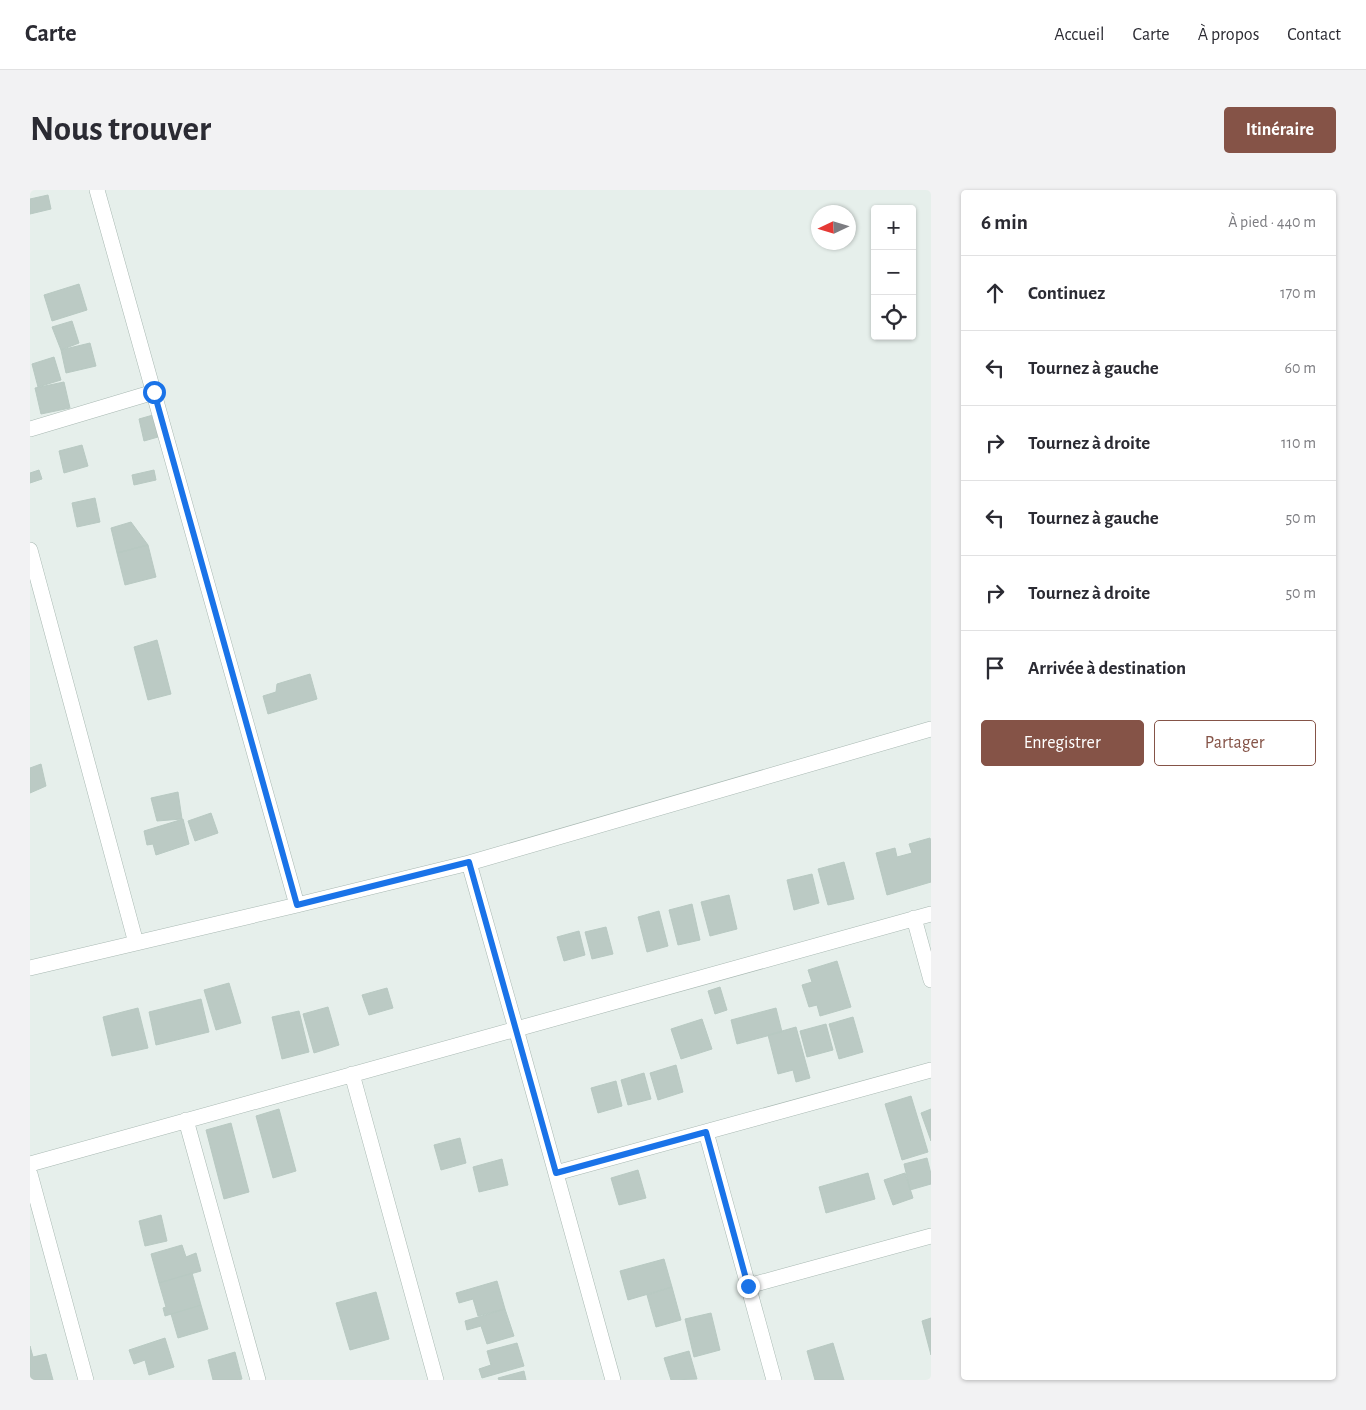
<!DOCTYPE html>
<html lang="fr">
<head>
<meta charset="utf-8">
<style>
	:root { --surface:#fff; --page:#f2f2f3; --text:#2b2b33; --muted:#7c7c81; --line:#e1e1e2; --accent:#855347 }
	body { margin:0; font-family:"Alegreya Sans",sans-serif; background:var(--page); color:var(--text) }
	.controls { position:absolute; right:15px; top:15px; display:grid; overflow:hidden; border-radius:5px; box-shadow:0 1px 4px #0004 }
	.controls button { width:45px; height:45px; display:grid; place-items:center; padding:0; border:0; border-bottom:1px solid var(--line); background:var(--surface); color:var(--text); font:25px sans-serif }
	.compass { position:absolute; left:781px; top:15px; width:45px; height:45px; border-radius:50%; background:var(--surface); box-shadow:0 1px 4px #0004; rotate:266deg }
	.stop { position:absolute; width:15px; height:15px; margin:-11px; border:4px solid #1a73e8; border-radius:50%; background:#fff }
	.stop.end { background:#1a73e8; border-color:#fff; box-shadow:0 1px 5px #0008 }
	.list { margin:0; padding:0; list-style:none }
	h2 { display:flex; justify-content:space-between; align-items:center; height:65px; margin:0; padding:0 20px; font-size:21px }
	h2 small { font-size:16px; font-weight:400; color:var(--muted) }
	.list li { display:grid; grid-template-columns:32px 1fr auto; gap:15px; align-items:center; box-sizing:border-box; height:75px; padding:0 20px; border-top:1px solid var(--line) }
	.list b { display:block; font-size:19px; white-space:nowrap }
	.list em { font-size:16px; font-style:normal; color:var(--muted) }
	.actions { display:flex; gap:10px; padding:15px 20px }
	.actions a { flex:1; padding:11px 0; border:1px solid var(--accent); border-radius:5px; text-align:center; font-size:18px; color:var(--accent) }
	.actions .main { background:var(--accent); color:#fff }
	.icon { flex:none; width:28px; height:28px; fill:none; stroke:currentColor; stroke-width:2; stroke-linecap:round; stroke-linejoin:round }
	.map { position:relative; flex:none; width:901px; height:1190px; overflow:hidden; border-radius:5px }
	header { display:flex; align-items:center; gap:30px; box-sizing:border-box; height:70px; padding:0 25px; background:var(--surface); border-bottom:1px solid var(--line) }
	header strong { font-size:24px }
	nav { display:flex; gap:28px; margin-inline-start:auto; font-size:18px }
	.intro { display:flex; align-items:center; justify-content:space-between; box-sizing:border-box; height:120px; padding:0 30px }
	h1 { margin:0; font-size:35px }
	.button { padding:12px 22px; border-radius:5px; background:var(--accent); color:#fff; font-size:18px; font-weight:700 }
	main { display:flex; gap:30px; padding:0 30px }
	aside { flex:1; background:var(--surface); border-radius:5px; box-shadow:0 1px 4px #0004 }
	.map>svg:first-child { display:block }
	.building { fill:#bbcac4; stroke:#b8c9c2 }
	.lines { fill:none; stroke-linecap:round; stroke-linejoin:round }
	.minor-casing { stroke:#a8b8b2; stroke-width:16 }
	.minor { stroke:#fff; stroke-width:15 }
	.route { stroke:#1a73e8; stroke-width:6 }
</style>
</head>
<body>
<header>
<strong>Carte</strong>
<nav><a>Accueil</a><a>Carte</a><a>À propos</a><a>Contact</a></nav>
</header>
<div class="intro"><h1>Nous trouver</h1><a class="button">Itinéraire</a></div>
<main>
<div class="map">
<svg width="901" height="1190" viewBox="0 0 901 1190">
	<rect width="100%" height="100%" fill="#e6efeb"/>
	<path class="building" d="M18,5L21,19L0,24V9Z
		M49,94L57,120L22,131L14,105Z
		M42,131L49,153L31,160L22,137Z
		M60,153L66,176L36,183L31,160Z
		M24,167L31,190L8,197L2,174Z
		M34,192L40,218L11,224L5,198Z
		M123,225L128,247L114,251L109,229Z
		M52,255L58,276L34,283L29,261Z
		M9,280L12,289L0,293V283Z
		M124,280L126,290L104,295L102,285Z
		M65,308L70,332L47,337L42,313Z
		M101,332L118,355L87,363L81,338Z
		M118,355L126,387L95,395L87,363Z
		M127,450L141,504L118,510L104,457Z
		M280,484L287,509L238,524L233,506L246,502L247,494Z
		M11,574L16,596L0,603V578Z
		M148,602L152,629L127,631L121,608Z
		M181,623L188,643L165,651L158,631Z
		M153,629L159,654L126,665L123,654L117,655L114,641Z
		M900,648L901,652V692L857,705L846,663L865,658L867,667L882,663L879,654Z
		M814,672L824,709L798,715L788,679Z
		M782,684L789,713L764,720L757,690Z
		M699,705L707,739L680,746L671,712Z
		M662,714L670,750L648,755L639,720Z
		M629,721L638,756L617,762L608,727Z
		M576,737L583,764L562,769L555,742Z
		M549,741L555,765L534,771L527,747Z
		M807,771L821,817L790,826L787,815L779,817L772,795L782,792L778,780Z
		M199,793L211,833L186,840L174,800Z
		M690,797L697,820L685,824L678,801Z
		M357,798L363,818L339,825L332,805Z
		M171,809L179,842L126,855L119,822Z
		M298,817L309,855L284,863L273,824Z
		M108,818L118,858L82,866L73,827Z
		M746,818L752,842L707,854L701,830Z
		M269,821L279,862L252,869L242,827Z
		M823,827L833,862L809,869L799,834Z
		M672,829L682,859L651,869L641,839Z
		M796,834L803,860L777,867L770,841Z
		M766,837L780,888L766,892L763,880L748,884L738,845Z
		M646,875L653,902L628,910L620,883Z
		M614,883L621,909L598,915L591,890Z
		M586,891L592,916L568,923L561,898Z
		M881,906L898,962L872,970L855,914Z
		M249,919L266,981L243,988L226,926Z
		M901,919V951L891,923Z
		M201,933L219,1002L194,1009L176,940Z
		M430,948L436,973L411,980L404,955Z
		M897,968L901,984V994L880,1000L874,974Z
		M472,969L478,995L449,1002L443,977Z
		M608,980L616,1008L589,1015L581,988Z
		M838,983L845,1009L796,1023L789,997Z
		M875,983L883,1008L863,1015L854,990Z
		M131,1025L137,1051L115,1056L109,1031Z
		M152,1055L156,1067L166,1063L171,1081L129,1093L121,1064Z
		M634,1069L642,1097L598,1110L590,1081Z
		M162,1083L171,1115L135,1126L133,1118L136,1117L129,1093Z
		M467,1091L475,1119L448,1126L443,1109L429,1113L426,1103Z
		M642,1097L651,1130L626,1137L617,1105Z
		M346,1102L359,1149L320,1160L306,1113Z
		M171,1115L178,1139L148,1148L141,1124Z
		M475,1119L484,1146L457,1154L451,1136L437,1140L435,1131Z
		M681,1123L690,1160L664,1167L655,1129Z
		M901,1128V1165L892,1131Z
		M135,1148L144,1177L119,1185L115,1170L104,1174L99,1160Z
		M487,1153L494,1176L452,1188L449,1179L461,1175L457,1161Z
		M803,1153L814,1190H785L777,1161Z
		M0,1156L3,1167L16,1164L23,1190H0Z
		M659,1161L667,1189L641,1190L634,1168Z
		M205,1162L212,1189L208,1190H183L178,1170Z
		M494,1181L496,1190H469L468,1188Z"/>
	<g class="lines">
		<g class="minor-casing">
			<path id="minor" d="M67,0L267,715
				M0,239L124,202
				M0,360L106,753
				M439,673L486,839L583,1190
				M884,728L901,790
				M0,778L267,715L439,673L901,539
				M322,884L406,1190
				M156,930L228,1190
				M676,942L744,1190
				M0,974L901,724
				M526,983L901,880
				M0,984L56,1190
				M718,1096L901,1046"/>
		</g>
		<use href="#minor" class="minor"/>
	</g>
	<g class="lines">
		<path class="route" d="M124,202L267,715L439,672L526,983L676,942L718,1096"/>
	</g>
</svg>
<div class="controls">
<button>+</button>
<button>−</button>
<button><svg class="icon" aria-label="locate" viewBox="0 0 24 24"><circle cx="12" cy="12" r="6"/><path d="M12 2v4M12 18v4M2 12h4M18 12h4"/></svg></button>
</div>
<svg class="compass" viewBox="-18 -18 36 36"><path d="M0-13l5 13h-10z" fill="#e53935"/><path d="M0 13l5-13h-10z" fill="#7c7c81"/></svg>
<div class="stop" style="left:124px;top:202px"></div>
<div class="stop end" style="left:718px;top:1096px"></div>
</div>
<aside>
<h2>6 min<small>À pied · 440 m</small></h2>
<ul class="list">
<li><svg class="icon" aria-label="ahead" viewBox="0 0 24 24"><path d="M12 20V5M6 11l6-6 6 6"/></svg><div><b>Continuez</b></div><em>170 m</em></li>
<li><svg class="icon" aria-label="left" viewBox="0 0 24 24"><path d="M17 20v-9H6M10 6l-5 5 5 5"/></svg><div><b>Tournez à gauche</b></div><em>60 m</em></li>
<li><svg class="icon" aria-label="right" viewBox="0 0 24 24"><path d="M7 20v-9h11M14 6l5 5-5 5"/></svg><div><b>Tournez à droite</b></div><em>110 m</em></li>
<li><svg class="icon" aria-label="left" viewBox="0 0 24 24"><path d="M17 20v-9H6M10 6l-5 5 5 5"/></svg><div><b>Tournez à gauche</b></div><em>50 m</em></li>
<li><svg class="icon" aria-label="right" viewBox="0 0 24 24"><path d="M7 20v-9h11M14 6l5 5-5 5"/></svg><div><b>Tournez à droite</b></div><em>50 m</em></li>
<li><svg class="icon" aria-label="arrive" viewBox="0 0 24 24"><path d="M6 21V4h12l-3 4 3 4H6"/></svg><div><b>Arrivée à destination</b></div></li>
</ul>
<div class="actions"><a class="main">Enregistrer</a><a>Partager</a></div>
</aside>
</main>
</body>
</html>
